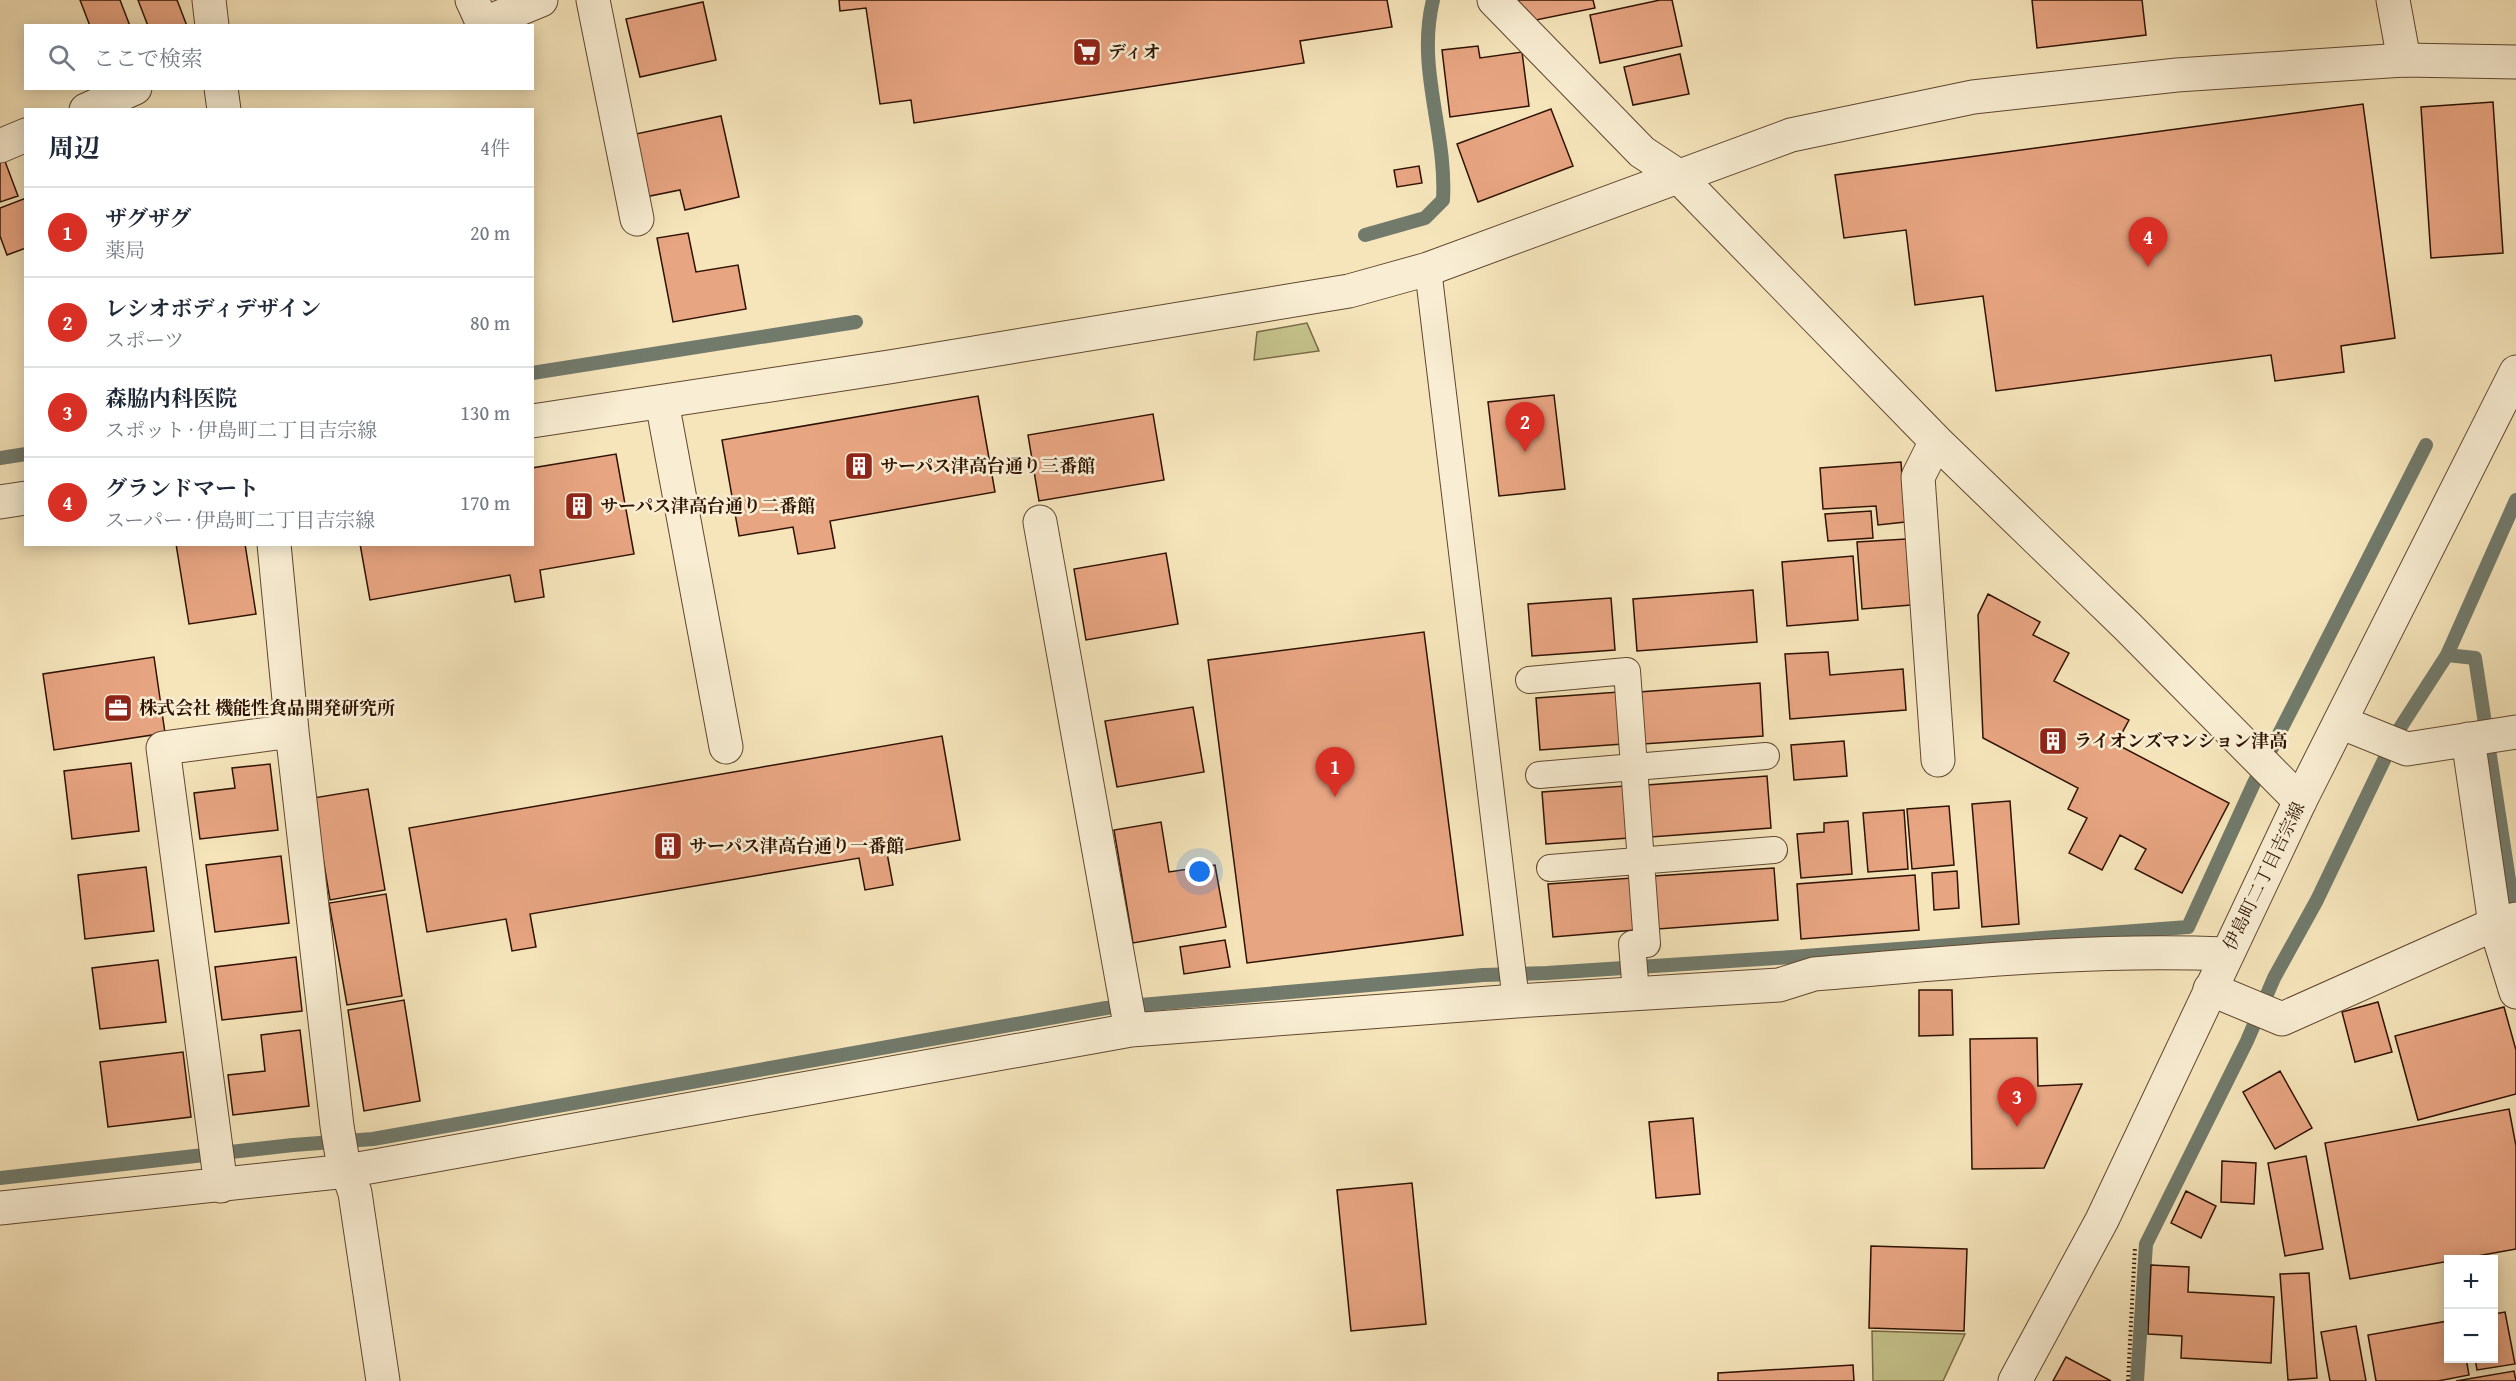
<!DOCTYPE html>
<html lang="ja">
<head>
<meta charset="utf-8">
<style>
	:root { --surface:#fff; --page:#f6f6f7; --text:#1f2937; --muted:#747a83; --line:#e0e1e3; --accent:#d93025 }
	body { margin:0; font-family:"Gentium Book Plus","Noto Serif JP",serif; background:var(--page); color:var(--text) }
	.controls { position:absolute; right:18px; bottom:18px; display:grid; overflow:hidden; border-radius:0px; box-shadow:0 3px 15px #0003 }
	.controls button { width:54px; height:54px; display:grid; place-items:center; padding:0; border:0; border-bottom:2px solid var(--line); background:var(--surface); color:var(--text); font:30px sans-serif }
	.you { position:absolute; left:1200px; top:872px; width:21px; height:21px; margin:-15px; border:4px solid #fff; border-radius:50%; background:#1a73e8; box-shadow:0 0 0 9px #1a73e833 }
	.badge { display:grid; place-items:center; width:39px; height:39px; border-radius:50%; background:var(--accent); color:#fff; font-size:20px; font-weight:700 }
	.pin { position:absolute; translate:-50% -50px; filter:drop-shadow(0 2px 3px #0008) }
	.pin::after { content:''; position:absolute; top:32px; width:21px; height:18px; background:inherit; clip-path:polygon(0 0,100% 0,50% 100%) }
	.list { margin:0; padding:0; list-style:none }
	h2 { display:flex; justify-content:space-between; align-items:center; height:78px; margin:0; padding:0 24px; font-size:26px }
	h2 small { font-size:20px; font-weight:400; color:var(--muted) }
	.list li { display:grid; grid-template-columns:39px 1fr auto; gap:18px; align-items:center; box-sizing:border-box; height:90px; padding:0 24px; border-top:2px solid var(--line) }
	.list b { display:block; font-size:22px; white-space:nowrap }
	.list p { margin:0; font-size:20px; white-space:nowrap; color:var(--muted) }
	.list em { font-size:20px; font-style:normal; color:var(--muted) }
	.icon { flex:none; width:33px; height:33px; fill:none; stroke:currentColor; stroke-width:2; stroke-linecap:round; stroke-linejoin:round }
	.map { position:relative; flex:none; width:2516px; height:1381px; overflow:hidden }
	.search { position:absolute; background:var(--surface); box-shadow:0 3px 15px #0003; left:24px; top:24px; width:510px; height:66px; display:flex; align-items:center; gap:15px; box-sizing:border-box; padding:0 21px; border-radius:0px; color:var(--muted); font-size:22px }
	.panel { position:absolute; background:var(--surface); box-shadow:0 3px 15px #0003; left:24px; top:108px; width:510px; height:438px; border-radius:0px }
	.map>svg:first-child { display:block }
	.green { fill:#c4c28b; stroke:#796a46; stroke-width:1.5 }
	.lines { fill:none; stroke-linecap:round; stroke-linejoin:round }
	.stream { stroke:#717a6b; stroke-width:14 }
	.building { fill:#e8a582; stroke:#2e1200; stroke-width:1.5 }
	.service-casing { stroke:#60472f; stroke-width:28 }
	.minor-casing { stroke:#60472f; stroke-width:35 }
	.tertiary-casing { stroke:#60472f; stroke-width:35 }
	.path { stroke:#2e1200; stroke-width:4; stroke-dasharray:1.5 3; stroke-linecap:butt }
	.service { stroke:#f9eed3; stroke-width:26 }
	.minor { stroke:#f9eed3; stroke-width:33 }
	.tertiary { stroke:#f9eed3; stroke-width:33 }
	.labels { text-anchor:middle; stroke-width:5; stroke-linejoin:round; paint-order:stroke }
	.poi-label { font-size:18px; font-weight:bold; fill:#2e1200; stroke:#f9eed3; text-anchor:start }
	.street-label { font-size:18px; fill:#2e1200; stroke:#f9eed3 }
</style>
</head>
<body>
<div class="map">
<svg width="2516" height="1381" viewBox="0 0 2516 1381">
	<rect width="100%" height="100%" fill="#f6e5bb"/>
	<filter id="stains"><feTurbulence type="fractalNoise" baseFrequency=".00333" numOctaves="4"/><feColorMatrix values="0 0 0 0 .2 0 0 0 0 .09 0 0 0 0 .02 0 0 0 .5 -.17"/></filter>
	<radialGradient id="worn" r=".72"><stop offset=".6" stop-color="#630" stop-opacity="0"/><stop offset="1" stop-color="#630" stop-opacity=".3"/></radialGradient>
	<path class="green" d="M1307,323L1319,351L1254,360L1257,332Z
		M1872,1331L1965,1334L1943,1381H1873Z"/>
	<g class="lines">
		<path class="stream" d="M1365,235L1425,218L1443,200C1447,131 1416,69 1433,0
			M532,373L856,322
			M0,458L26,454
			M2447,655L2475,658L2515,919
			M0,1178L293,1145L373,1139L1106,1008L1483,975L1547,973L1792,957L2188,927L2254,783L2426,445
			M2137,1381L2146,1244L2247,1041L2274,978L2317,900L2398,731L2447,655L2516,500"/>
	</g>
	<path class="building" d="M80,0H120L130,26H90Z
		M138,0H177L187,26H148Z
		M839,0H1387L1392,27L1300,41L1304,63L914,123L911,100L880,104L866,8L840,11Z
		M1517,0H1593L1595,8L1536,20Z
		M1660,0H1672L1682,46L1600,63L1590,15Z
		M2032,0H2142L2146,35L2037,48Z
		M703,2L716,60L640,77L626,19Z
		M1478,46L1480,58L1522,52L1529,106L1450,117L1442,50Z
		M1680,54L1689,94L1633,105L1624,67Z
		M2493,102L2503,253L2431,258L2421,107Z
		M2363,104L2395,338L2341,346L2344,372L2275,381L2271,355L1996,391L1983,296L1915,305L1906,230L1844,238L1835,175Z
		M1551,109L1573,166L1478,202L1457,144Z
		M721,116L739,197L685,210L680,190L645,197L631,135Z
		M3,156L18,196L0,202V158Z
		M1419,166L1422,183L1397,187L1394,170Z
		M26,198V248L7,255L0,236V208Z
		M688,233L696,272L738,265L746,309L673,322L657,238Z
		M1554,395L1565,489L1499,496L1488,402Z
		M978,396L995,492L830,521L835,548L798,554L793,527L739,536L722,440Z
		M1153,414L1164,480L1039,501L1028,435Z
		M616,454L634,554L540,570L544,597L515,602L510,575L370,600L360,544H532V468Z
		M1901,462L1905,522L1878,525L1876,506L1823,509L1820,468Z
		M1871,511L1873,538L1828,541L1825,514Z
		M1906,539L1911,605L1862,609L1857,542Z
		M176,544H245L256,614L189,624Z
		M1166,553L1178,624L1086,640L1074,569Z
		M1853,556L1858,620L1787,626L1782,562Z
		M1753,590L1757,642L1637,651L1633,599Z
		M1988,594L2040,622L2033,635L2069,653L2054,681L2129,720L2116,744L2229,803L2182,893L2135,869L2146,849L2120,835L2102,870L2069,853L2087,818L2068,809L2078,788L1983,738L1978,615Z
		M1611,598L1615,650L1532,656L1528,604Z
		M1424,632L1463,935L1247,963L1208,660Z
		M1828,652L1830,675L1903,669L1906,710L1790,719L1785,654Z
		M154,657L165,733L54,750L43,674Z
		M1760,683L1763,736L1643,744L1639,692Z
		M1619,692L1623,744L1540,750L1536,698Z
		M1193,707L1204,772L1117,787L1105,721Z
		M942,736L960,840L887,853L893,885L865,890L859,858L530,914L536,947L512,951L506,919L427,932L409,828Z
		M1844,741L1847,776L1794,780L1791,745Z
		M131,763L139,831L72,839L64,771Z
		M270,764L278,830L200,839L194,793L235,788L232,768Z
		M1767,776L1771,828L1651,837L1647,785Z
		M1625,786L1629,838L1546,844L1542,792Z
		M368,789L385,890L330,900L313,798Z
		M2010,801L2019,924L1982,927L1972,804Z
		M1949,806L1954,865L1912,869L1907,809Z
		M1904,810L1908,869L1868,872L1863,813Z
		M1848,821L1852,874L1801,878L1797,834L1824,832V823Z
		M1161,822L1169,872L1215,865L1226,927L1133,943L1114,830Z
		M281,856L289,923L215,932L206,865Z
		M146,867L154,931L85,939L78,875Z
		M1774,868L1778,920L1658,929L1654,876Z
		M1957,871L1959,908L1934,910L1932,873Z
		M1915,875L1919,930L1801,939L1797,884Z
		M1632,878L1635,930L1553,937L1548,884Z
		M386,894L402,996L347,1005L329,903Z
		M1225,940L1230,967L1184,974L1180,947Z
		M296,957L302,1011L222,1020L215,967Z
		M158,960L166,1022L100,1029L92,968Z
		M1919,990H1952L1953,1035L1919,1036Z
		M404,1000L420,1101L364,1111L348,1010Z
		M2378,1002L2392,1052L2355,1062L2342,1012Z
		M2504,1007L2516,1050V1094L2418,1120L2395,1036Z
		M300,1030L309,1106L233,1115L228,1075L265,1071L261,1035Z
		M2037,1038L2038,1086L2082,1084L2044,1168L1972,1169L1970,1039Z
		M183,1052L191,1117L108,1127L100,1062Z
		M2280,1071L2312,1128L2275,1149L2243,1092Z
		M2509,1109L2516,1146V1249L2350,1279L2325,1143Z
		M1693,1118L1700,1194L1656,1198L1649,1122Z
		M2306,1156L2323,1249L2285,1256L2268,1163Z
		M2222,1161L2256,1163L2254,1204L2221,1202Z
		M1412,1183L1426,1324L1351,1331L1337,1190Z
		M2186,1191L2216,1206L2201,1238L2171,1223Z
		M1871,1246L1967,1249L1964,1331L1869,1328Z
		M2151,1265L2189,1267L2188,1292L2274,1297L2271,1363L2181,1358L2182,1336L2148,1334Z
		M2309,1273L2317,1378L2288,1380L2280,1274Z
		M2505,1312L2515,1364L2477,1370L2475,1358H2494V1314Z
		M2448,1321V1358H2466L2469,1375L2438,1381H2376L2368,1335Z
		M2356,1326L2366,1381H2330L2321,1332Z
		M2066,1357L2111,1381H2053Z
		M1853,1365L1854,1381H1718V1373Z
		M2514,1371L2516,1381H2456Z"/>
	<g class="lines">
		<g class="service-casing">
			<path id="service" d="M1428,269L1516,1001
				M1529,680L1627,671L1647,944H1632L1636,993
				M1539,775L1766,756
				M1550,868L1774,850"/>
		</g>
		<g class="minor-casing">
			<path id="minor" d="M209,0L212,26
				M472,0L483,24L541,0
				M593,0L637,219
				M1494,0L1642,152L1677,175L1936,441L2128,627L2300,801
				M2393,0L2404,60
				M221,88L224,110
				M86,110L135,88
				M0,146L26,135
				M662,402L726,747
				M1936,441L1918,477L1938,760
				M1040,522L1131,1030
				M274,544L292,731L337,1126L342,1156L355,1193L383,1381
				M2340,722L2407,749L2516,732
				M2468,739L2495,924L2516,992
				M2210,989L2282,1019L2495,924L2516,919
				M221,1186L163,748L292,731
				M0,1208L347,1171L1131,1030L1516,1001L1779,985L1814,974C1951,963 2088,948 2226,954"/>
		</g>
		<g class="tertiary-casing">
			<path id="tertiary" d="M532,421L889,367L1349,291L1428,269L1791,135L1973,97L2177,75L2404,60L2516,62
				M0,502L26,498
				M2015,1381L2102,1220L2300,801L2516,372"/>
		</g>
		<path class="path" d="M2128,1381L2135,1247"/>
		<use href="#service" class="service"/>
		<use href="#minor" class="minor"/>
		<use href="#tertiary" class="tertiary"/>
	</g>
	<defs>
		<g id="supermarket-square" transform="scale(1.5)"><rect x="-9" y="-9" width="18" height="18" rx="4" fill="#8f2418" stroke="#f9eed3"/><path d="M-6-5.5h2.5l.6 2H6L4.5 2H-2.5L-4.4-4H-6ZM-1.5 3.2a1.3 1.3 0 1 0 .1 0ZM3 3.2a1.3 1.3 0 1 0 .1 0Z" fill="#fff"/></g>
		<g id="building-square" transform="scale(1.5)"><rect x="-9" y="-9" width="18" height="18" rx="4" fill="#8f2418" stroke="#f9eed3"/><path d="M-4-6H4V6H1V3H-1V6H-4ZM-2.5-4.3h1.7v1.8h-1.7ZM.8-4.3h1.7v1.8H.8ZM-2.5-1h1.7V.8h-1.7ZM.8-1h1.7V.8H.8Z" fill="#fff"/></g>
		<g id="office-square" transform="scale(1.5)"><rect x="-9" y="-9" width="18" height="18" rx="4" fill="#8f2418" stroke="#f9eed3"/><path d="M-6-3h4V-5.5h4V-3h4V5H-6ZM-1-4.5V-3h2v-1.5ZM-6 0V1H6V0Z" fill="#fff"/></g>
	</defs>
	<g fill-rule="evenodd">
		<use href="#supermarket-square" x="1087" y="52"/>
		<use href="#building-square" x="859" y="466"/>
		<use href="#building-square" x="579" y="506"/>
		<use href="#office-square" x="118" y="708"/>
		<use href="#building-square" x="2053" y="741"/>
		<use href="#building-square" x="668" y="846"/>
	</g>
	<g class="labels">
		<g class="poi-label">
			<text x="1108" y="58">ディオ</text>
			<text x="880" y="472">サーパス津高台通り三番館</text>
			<text x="600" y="512">サーパス津高台通り二番館</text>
			<text x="139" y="714">株式会社 機能性食品開発研究所</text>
			<text x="2074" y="747">ライオンズマンション津高</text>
			<text x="689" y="852">サーパス津高台通り一番館</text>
		</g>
		<g class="street-label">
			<text transform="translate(2264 876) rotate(-64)" y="6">伊島町二丁目吉宗線</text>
		</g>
	</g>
	<rect width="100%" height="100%" filter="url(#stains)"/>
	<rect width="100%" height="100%" fill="url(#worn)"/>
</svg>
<div class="controls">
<button>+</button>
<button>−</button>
</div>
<div class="you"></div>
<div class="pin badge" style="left:1335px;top:797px">1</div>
<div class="pin badge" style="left:1525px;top:452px">2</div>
<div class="pin badge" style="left:2017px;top:1127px">3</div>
<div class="pin badge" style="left:2148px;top:267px">4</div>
<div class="search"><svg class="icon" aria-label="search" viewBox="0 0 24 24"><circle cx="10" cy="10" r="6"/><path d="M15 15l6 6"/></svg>ここで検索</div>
<section class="panel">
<h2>周辺<small>4件</small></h2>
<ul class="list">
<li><span class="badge">1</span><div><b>ザグザグ</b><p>薬局</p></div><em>20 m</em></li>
<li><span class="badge">2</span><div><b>レシオボディデザイン</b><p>スポーツ</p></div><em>80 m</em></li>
<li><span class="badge">3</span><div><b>森脇内科医院</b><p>スポット · 伊島町二丁目吉宗線</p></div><em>130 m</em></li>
<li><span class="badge">4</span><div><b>グランドマート</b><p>スーパー · 伊島町二丁目吉宗線</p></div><em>170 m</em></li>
</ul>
</section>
</div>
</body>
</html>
